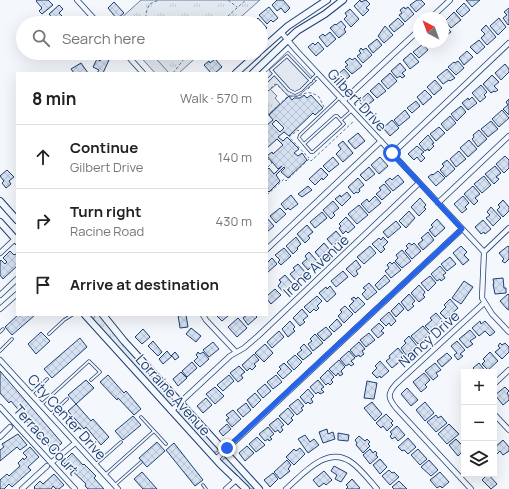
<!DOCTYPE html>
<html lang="en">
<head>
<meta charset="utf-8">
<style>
	:root { --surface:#fff; --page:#f6f6f6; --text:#222; --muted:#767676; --line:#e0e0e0 }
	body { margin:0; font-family:Manrope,sans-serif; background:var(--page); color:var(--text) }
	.controls { position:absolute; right:12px; bottom:12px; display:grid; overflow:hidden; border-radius:0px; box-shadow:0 4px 16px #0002 }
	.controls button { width:36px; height:36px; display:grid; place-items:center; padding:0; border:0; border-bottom:1px solid var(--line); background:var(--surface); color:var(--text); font:20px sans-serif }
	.compass { position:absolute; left:413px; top:12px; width:36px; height:36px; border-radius:50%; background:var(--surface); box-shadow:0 4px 16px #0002; rotate:319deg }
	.stop { position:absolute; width:12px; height:12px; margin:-9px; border:3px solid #2563eb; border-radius:50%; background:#fff }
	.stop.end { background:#2563eb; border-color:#fff; box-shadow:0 1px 4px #0008 }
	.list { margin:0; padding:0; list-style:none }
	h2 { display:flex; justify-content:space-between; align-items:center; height:52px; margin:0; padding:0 16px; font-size:17px }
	h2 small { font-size:13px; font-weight:400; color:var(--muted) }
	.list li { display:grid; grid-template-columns:26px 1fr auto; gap:12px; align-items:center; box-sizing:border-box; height:64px; padding:0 16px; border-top:1px solid var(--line) }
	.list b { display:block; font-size:15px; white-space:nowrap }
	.list p { margin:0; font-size:13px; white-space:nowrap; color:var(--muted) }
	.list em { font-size:13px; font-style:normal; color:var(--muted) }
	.icon { flex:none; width:22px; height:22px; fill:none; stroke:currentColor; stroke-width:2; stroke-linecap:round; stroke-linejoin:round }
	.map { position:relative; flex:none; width:509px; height:489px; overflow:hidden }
	.search { position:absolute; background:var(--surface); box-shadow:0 4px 16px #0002; left:16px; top:16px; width:252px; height:44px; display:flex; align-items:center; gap:10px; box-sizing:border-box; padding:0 14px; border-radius:22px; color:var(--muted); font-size:15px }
	.panel { position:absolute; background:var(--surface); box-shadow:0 4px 16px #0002; left:16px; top:72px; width:252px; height:244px; border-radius:0px }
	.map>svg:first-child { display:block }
	.grass { fill:url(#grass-tufts); stroke:#687fa3 }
	.parking { fill:#e3e8f0; stroke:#687fa3 }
	.building { fill:url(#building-cross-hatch); stroke:#1d3f73; fill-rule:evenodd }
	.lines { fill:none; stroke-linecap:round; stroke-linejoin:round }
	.lane-casing { stroke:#1d3f73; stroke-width:3.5 }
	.street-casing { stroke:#1d3f73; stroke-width:6 }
	.secondary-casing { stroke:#1d3f73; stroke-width:8 }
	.path { stroke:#5e769c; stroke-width:1; stroke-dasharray:3 2; stroke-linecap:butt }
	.lane { stroke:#f4f7fb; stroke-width:2 }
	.street { stroke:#f4f7fb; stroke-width:4.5 }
	.secondary { stroke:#f4f7fb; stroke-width:6 }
	.route { stroke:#2563eb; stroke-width:5 }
	.labels { text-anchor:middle; stroke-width:3; stroke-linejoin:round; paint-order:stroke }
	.street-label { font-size:14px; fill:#1d3f73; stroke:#f4f7fb }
</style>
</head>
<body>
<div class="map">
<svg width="509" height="489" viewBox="0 0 509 489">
	<defs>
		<pattern id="grass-tufts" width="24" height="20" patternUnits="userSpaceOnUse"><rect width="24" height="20" fill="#e3e9f0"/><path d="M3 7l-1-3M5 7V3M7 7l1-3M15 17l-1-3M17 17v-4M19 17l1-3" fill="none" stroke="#c2c9d1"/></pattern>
		<pattern id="building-cross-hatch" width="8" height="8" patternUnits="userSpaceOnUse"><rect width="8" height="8" fill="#d5e0f0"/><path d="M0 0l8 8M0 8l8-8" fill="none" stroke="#b6c1d1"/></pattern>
	</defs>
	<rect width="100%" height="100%" fill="#f4f7fb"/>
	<path class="grass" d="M141,0H260L234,23H122L119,20Z
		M150,53H201L179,73H168Z
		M270,89L277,96L275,98L280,104L268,115L267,92Z
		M95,315H100L117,337L173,399L172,403L169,404L93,320Z
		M180,410L184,411L217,447L218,450L217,452H213L178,414Z
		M224,458H227L255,489H249L236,474L223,463L222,461Z"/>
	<path class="parking" d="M288,51L316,81L298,96H288L277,84L267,92V73H265Z
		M137,53H151L169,73H155Z"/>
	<path class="building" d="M37,0H48L53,5L42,14L39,11L42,8L36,1Z
		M277,0H283L290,8L285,13L281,8L277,11L272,5Z
		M360,0L361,2L366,0L370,4L366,8L369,10L363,16L354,6Z
		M417,0H421L425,4L416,12L410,5Z
		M466,0H480L472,7Z
		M114,2L124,13L117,19L108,8Z
		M464,3L470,10L462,17L456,11Z
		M59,5L63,9L59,13L64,18L57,23L49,14Z
		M269,7L278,18L273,22L271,20L267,24L259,15Z
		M404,7L405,9L408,7L414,14L405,22L399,15L402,13L400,10Z
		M509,8V24L508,25L503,18L507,15L504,12Z
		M350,9L359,19L351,27L344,19L347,16L345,13Z
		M454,12L461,20L451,28L445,21Z
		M258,18L267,28L262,32L261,23H253Z
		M398,18L404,24L394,32L389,26Z
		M499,18L506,27L498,35L490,26Z
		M341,21L346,27L344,29L346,32L339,38L330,28L335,24L336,25Z
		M443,23L451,32L444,37L443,36Z
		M486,25L496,37L487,45L481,38L485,34L481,30Z
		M385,26L393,35L384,43L378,36Z
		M330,32L336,39L327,47L319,37L323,34L325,36Z
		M377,39L382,45L373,53L368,46Z
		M479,40L485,47L477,54L470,47Z
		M318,42L324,49L316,56L308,47L313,43L315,45Z
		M423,44L428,50L419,58L413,52Z
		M361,48L363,50L366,48L372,55L363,63L357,56L361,53L359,51Z
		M467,51L473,57L464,65L459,58Z
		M220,53H230L231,55L226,60Z
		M411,53L419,62L410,69L403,60Z
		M102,57L109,60L103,73H97L99,70L93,67L97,59L100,61Z
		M350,58L352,60L355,58L362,66L352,74L345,67L348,65L345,62Z
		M215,59L222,67L215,73H211L204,65L209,61L210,63Z
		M458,61L464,68L456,75L448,67L454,62L455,63Z
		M81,63L88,73H74L71,69Z
		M400,63L406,70L402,73L405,76L402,78L400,76L397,78L391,71Z
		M505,64L509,69V72L501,80L495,73Z
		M344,69L350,76L341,84L335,77Z
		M447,69L455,78L450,81L449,80L443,84L437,77Z
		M390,73L397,81L388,89L381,81Z
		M492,75L499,82L494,86L498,90L495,92L494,91L491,93L483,84Z
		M435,80L442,88L434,95L427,87Z
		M379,83L386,91L377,98L370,91Z
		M481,85L487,92L484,95L486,97L480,102L472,93Z
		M425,90L432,97L423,105L417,97Z
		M368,93L374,100L364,108L359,101Z
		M304,95L307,98L311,95L323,108L315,115L313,113L289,136L284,132L278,137L283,141L287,137L299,149L294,153L298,156L302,153L307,160L288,178L281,172L285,168L284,167L276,175L280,181L269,192L267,190V170L269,168L274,174L282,166L278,169L267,156L272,152L273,154L283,145L277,139L267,148V125L273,120L269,115L289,96L292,100L294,98H300ZM276,120L284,128L280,132L272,124Z
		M472,97L477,103L468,110L462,103L468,98L469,100Z
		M509,99V115L503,109L508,105L506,102Z
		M416,101L420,106L412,113L407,108Z
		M461,106L466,112L457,121L451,114Z
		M405,110L410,117L399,126L394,120Z
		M502,110L509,118L499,127L492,119Z
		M450,116L456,123L447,131L441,124Z
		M392,120L399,128L390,136L383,128Z
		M491,121L498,129L488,137L481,129Z
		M439,127L445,133L436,141L430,134Z
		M479,130L487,139L478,147L472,139L474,137L473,135Z
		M358,133L365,141L355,149L348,141Z
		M428,135L434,143L432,144L434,146L429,151L428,149L425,151L419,144Z
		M469,140L477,149L468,157L460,148Z
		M343,141L353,153L343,162L336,154L341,149L338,145Z
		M417,146L424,152L421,154L425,158L421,162L417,157L414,160L408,154Z
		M459,151L466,159L456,167L450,159Z
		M505,156L509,160V168L504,173L496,164Z
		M333,157L339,164L329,172L323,166Z
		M380,157L388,166L379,174L371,165Z
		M447,160L455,169L446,177L440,170L444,166L442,164Z
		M495,166L501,173L496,177L499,179L494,184L485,174Z
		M369,167L375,174L366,181L360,175Z
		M321,168L328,175L323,180L322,178L315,185L309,179Z
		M7,170L14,177L9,181L11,184L6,188L2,183L4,181L0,176Z
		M438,171L445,178L436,186L428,177L432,174L433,175Z
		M398,175L404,182L393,191L385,182L390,178L392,180Z
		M484,176L491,185L482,193L474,184Z
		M358,178L364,185L359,189L360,191L358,193L356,192L354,194L348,187Z
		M384,184L391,192L382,200L376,194L381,190L379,188Z
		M308,186L312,190L302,197L298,194Z
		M473,186L480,194L475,198L478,201L474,205L464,194Z
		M347,192L351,197L342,206L335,199L340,195L341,197Z
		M291,195L298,204L290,210L288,208L286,210L281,204Z
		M375,196L381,203L369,213L361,204L367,199L369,202Z
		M463,196L469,203L465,207L467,209L462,213L454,204Z
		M420,198L426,205L424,207L426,209L419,216L411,207Z
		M503,200L509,207V211L503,217L497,210L500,207L498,205Z
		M333,201L339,208L333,213L335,215L331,219L323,210Z
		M359,205L368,215L357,224L348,214Z
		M491,207L501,218L493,226L486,218L490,215L487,212Z
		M280,208L286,214L276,223L270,216Z
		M409,211L415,218L406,228L399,221Z
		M322,212L327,218L315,228L310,222Z
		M346,217L355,227L348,233L346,231L343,234L339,228L341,226L339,224Z
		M267,218L274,226L267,232Z
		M437,219L445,228L435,237L429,230L433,227L431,225Z
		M483,220L491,229L485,234L484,232L481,234L475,227Z
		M396,221L401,227L388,238L383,232Z
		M307,225L313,232L308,236L310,238L305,243L297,234Z
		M336,231L342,238L333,246L327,239Z
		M428,232L434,240L423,250L418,244L423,240L421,238Z
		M296,237L301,244L297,248L298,249L293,254L286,246Z
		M383,237L388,242L383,247L385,249L381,253L372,244L379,238L381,240Z
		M324,243L330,250L320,258L315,252Z
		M409,243L412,245L414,243L421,251L412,259L405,251L408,248L406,246Z
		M370,246L376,253L364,264L357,257Z
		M461,246L467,252L464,255L469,260L463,265L453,253Z
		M508,246L509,247V259L505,263L502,261L504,259L499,253Z
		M284,248L291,256L281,265L278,262L280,260L275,255Z
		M402,250L411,261L402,268L395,261L398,258L396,255Z
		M10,251L14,255L15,254L17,255V266L3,279L0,275V261L1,260L5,264L7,262L3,258Z
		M309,252L317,261L308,270L302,263L307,259L305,256Z
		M450,257L456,264L447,271L441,264Z
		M272,258L277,264L267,273V263Z
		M356,260L361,267L356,271L358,274L354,277L346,269Z
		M390,262L392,264L394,262L401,270L391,278L385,271L389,268L387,265Z
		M298,264L306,273L296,281L290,274L295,270L293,268Z
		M440,266L446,273L443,275L445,278L441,281L440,279L437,281L431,274Z
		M343,271L348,277L336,287L331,281Z
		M285,275L293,284L284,293L278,286L281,282L279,280Z
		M385,275L390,281L379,290L375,285Z
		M430,276L436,283L428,291L421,283Z
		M503,278L504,288H506V293L495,294L493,284H494L493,279Z
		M464,281L473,287L461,304L452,298Z
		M369,283L377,292L367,300L362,294L366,290L363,288Z
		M419,285L425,292L423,295L425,297L419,302L411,293Z
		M330,286L336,294L327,302L319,293L326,287L327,289Z
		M275,289L281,295L271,304L267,299V296Z
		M409,294L415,301L412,304L414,306L408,311L401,302Z
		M508,294L509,295V310L507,309L500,301Z
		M317,296L322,301L317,306L319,308L316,311L314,309L310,313L304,307Z
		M354,297L356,299L358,297L365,304L355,313L349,306L354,301L351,299Z
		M450,299L458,308L446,319L440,313L446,307L444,305Z
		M399,303L404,309L396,317L391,311Z
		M345,306L353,314L344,323L338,316L342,312L340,310Z
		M302,309L308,316L303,320L305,322L300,326L293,318Z
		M389,312L396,321L391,326L389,323L386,326L380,320Z
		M436,313L444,322L436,330L434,328L430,331L425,326L432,320L430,318Z
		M18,315H35L12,335L5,327Z
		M178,315H186L188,327L180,328Z
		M216,315H229L222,321Z
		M247,315H255L257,317L248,325L243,318Z
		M238,318L247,328L237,337L228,327Z
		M337,319L342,325L334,332L329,327Z
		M290,321L295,327L293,329L295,331L288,337L282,329Z
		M480,321L481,324L485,321L495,332L490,336L485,331L479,336L472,328Z
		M379,323L384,328L381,331L384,333L378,338L371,330Z
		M423,326L430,334L418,344L411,336Z
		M326,327L332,334L324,341L317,334Z
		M191,328L201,336L196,342L186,334Z
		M143,329L150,337L142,344L135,337Z
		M470,330L476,337L470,341L473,344L467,348L459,339Z
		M279,331L284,337L272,348L267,342Z
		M41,332L50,341L36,354L28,344Z
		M369,333L375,340L366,347L360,340Z
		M315,334L323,343L313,351L308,344L312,341L310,339Z
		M409,336L417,346L406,355L401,348L406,343L404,341Z
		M80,338L87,347L52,378L44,369Z
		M153,341L162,352L158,356L148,346Z
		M457,341L465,350L460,354L463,356L458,360L454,355L457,353L451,346Z
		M213,342L219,349L209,357L203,350Z
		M359,342L365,349L362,351L364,354L360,357L359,355L356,357L350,350Z
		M500,343L502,345L505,343L509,347V352L502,359L495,352L500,348L498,346Z
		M265,344L273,353L264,362L255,353Z
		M304,344L312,353L303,360L297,354L302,350L300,348Z
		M398,348L404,355L401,357L403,359L392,368L386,361L390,358L389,356Z
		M167,351L171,356L175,352L179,357L175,360L172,356L163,364L159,359Z
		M349,351L355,358L351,361L354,364L351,366L349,364L346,366L340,359Z
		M198,352L200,354L203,352L209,359L200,367L194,361L198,357L196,355Z
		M490,352L498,361L488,370L482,364L485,361L483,359Z
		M447,353L452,358L442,367L437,361Z
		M254,354L259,360L254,364L256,366L252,370L250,368L247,371L242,365Z
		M295,355L302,362L294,370L287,362Z
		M339,360L345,367L341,371L343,374L340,376L338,373L336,376L329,369Z
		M380,361L389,371L381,378L380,376L377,378L372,373L377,368L375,366Z
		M192,362L197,368L187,377L182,371Z
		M284,363L292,371L283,379L277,373L281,369L279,367Z
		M435,363L441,370L436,373L438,376L433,380L425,371Z
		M479,363L486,372H473L475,370L473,368Z
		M239,366L245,372L241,375L243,378L238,382L230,373Z
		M328,370L334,377L331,380L333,382L330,385L328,383L326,385L320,378Z
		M0,371L62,443L53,451L20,414L21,413L11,401L9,403L0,393Z
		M181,372L187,378L178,386L173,379Z
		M424,373L430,380L425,385L427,387L421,392L413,382Z
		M108,375L124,393L126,391L141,409L134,415L118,398L117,400L100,382Z
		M229,375L234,381L223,391L217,385Z
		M276,375L282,382L273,389L267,382Z
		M86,380L94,388L76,404L68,395Z
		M318,380L324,387L321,389L324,392L320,394L318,392L316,394L310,387Z
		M367,381L377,383L374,399L364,398Z
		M265,384L271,391L263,398L257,391Z
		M215,387L224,396L215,404L206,394Z
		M505,387L509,391L507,393L509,396V400L503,405L495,395Z
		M407,388L418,400L411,406L401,394Z
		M308,389L314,396L311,399L313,402L310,404L308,402L306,404L300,397Z
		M255,393L261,400L253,408L247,400Z
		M206,398L212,405L203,413L197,406Z
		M298,399L304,406L301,408L303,410L297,415L289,406Z
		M372,402L382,414L375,421L364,408Z
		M425,402L434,413L425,421L416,410Z
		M246,403L251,410L243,417L237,410Z
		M76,404L91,421L93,419L109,437L101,445L86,427L84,429L68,411Z
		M288,408L294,415L291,418L293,420L288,425L279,416Z
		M233,410L241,419L232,427L226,420L229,418L226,415Z
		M386,414L393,421L391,423L393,425L387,431L383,426L381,428L376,423Z
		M436,415L438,418L441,416L447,423L436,432L427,422Z
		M133,416L141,425L123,440L115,431Z
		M278,418L284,425L281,427L283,430L280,433L278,430L275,432L269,425Z
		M227,424L231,429L223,436L219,431Z
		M449,424L459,434L447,444L438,434Z
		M397,426L405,435L398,441L395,437L392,439L390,436L392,434L390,432Z
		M268,427L274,434L270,437L272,439L269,441L268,439L265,441L259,434Z
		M327,429L328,434L333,432L335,439L323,443L319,432Z
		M338,433L349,435L348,441L338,440Z
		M18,434L27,445L20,450L17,447L0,461V450L4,447L2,444Z
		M305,435L310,442L314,439L319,445L308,453L298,439Z
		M359,436L365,441L367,439L370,442L368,444L370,446L363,453L356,445L357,443L355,440Z
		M257,437L265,445L256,452L249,444Z
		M408,438L416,447L408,454L404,450L402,451L398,447Z
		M456,439L461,444L464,442V450L458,456L449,445Z
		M503,440L509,447V451L503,455L500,451L497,454L494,450V448Z
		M157,442L165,451L147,467L139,458Z
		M174,443L203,480L195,486L166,450Z
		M247,446L254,453L245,461L239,453Z
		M30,447L39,457L28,467L31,470L12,487L9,484L4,489H0V480L7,474L9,476L20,466L18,463L23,458L24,460L27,457L23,453Z
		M300,448L305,454L294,465L286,457L294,449L296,451Z
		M370,449L373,453L375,451L377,453L376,455L378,457L370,464L363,455Z
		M418,449L427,459L420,465L411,455Z
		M72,453L83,465L84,464L96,476L94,478L104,489H88L85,486L86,484L63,462Z
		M380,459L387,467L380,474L373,465Z
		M287,460L291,465L288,469L290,471L280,479L274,472Z
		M429,460L438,470L431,476L421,467Z
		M334,466L347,473L341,482L335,479L337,475L331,471Z
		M389,470L392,473L394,472L399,477L390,485L382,476Z
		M324,471L332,480L326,485L324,483L319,487L313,480Z
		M142,472L157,489H143L134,479Z
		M440,472L449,482L442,488L440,486L437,488L430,480Z
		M273,473L278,479L270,487L264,480Z
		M54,474L64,485L59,489H56L53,486L51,489H34L35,488L34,487L40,481L43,484Z
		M488,474L497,484L491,489L482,480Z
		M352,479L360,488L358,489H346L348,487L346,485Z
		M399,481L407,489H394L392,487Z"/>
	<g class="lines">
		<g class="lane-casing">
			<path id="lane" d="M267,81L274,74
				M311,81L287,56L271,70L289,90L295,93L301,90L317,74
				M335,116H337L344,124L313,152H311L304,144Z
				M341,120L351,111
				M304,144L299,138L300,135L339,98
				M0,332L3,329
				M49,334L64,320L72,315
				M0,351L12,339
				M32,393L47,379
				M42,404L89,361L100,372L91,380
				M51,414L67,399
				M154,431L166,444
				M96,464L121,442
				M106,474L154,431L141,417
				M115,485L141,462
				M203,485L206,489"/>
		</g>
		<g class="street-casing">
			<path id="street" d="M77,0L98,23
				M431,18L450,0
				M281,32L296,50L484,252
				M125,53L143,73
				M343,101L419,30
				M393,153L509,43
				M438,203L509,136
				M267,249L381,141
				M484,252L482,298L492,314L509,332
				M484,252L509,228
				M0,253L15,239
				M0,295L17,279
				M0,309L17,294
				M203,315L206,320L236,352
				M0,360L118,489
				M494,384L509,370
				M0,407L75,489
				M171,411L230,356L244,348L258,336L419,183
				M494,414L509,430
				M0,437L10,427
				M216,459L462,229
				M51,463L75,443
				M22,489L47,466
				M226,489L237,479
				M286,489C303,474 327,445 351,462C361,469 369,480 377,489
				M471,489L396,408C388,398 387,394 396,384L484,303"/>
		</g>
		<g class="secondary-casing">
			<path id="secondary" d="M261,50L288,26L327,0
				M236,73L258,53
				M253,73L297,31L325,14L343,0
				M0,201L17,220
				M0,222L17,241
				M85,315L220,464L246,489
				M103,315L124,341L259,489"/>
		</g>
		<path class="path" d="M228,0L237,7
			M147,23C145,17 146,9 150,4C153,2 157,1 159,0
			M220,23L246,0
			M186,53H191
			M148,58L153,53
			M173,73L188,54
			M308,89L317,80
			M267,92L275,84C281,87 284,94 290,96C302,100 304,86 319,97L324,107
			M267,114L268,115L288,96
			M299,131L298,130L289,137L309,158
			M267,158L272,163L267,168
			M267,193L268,194L284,179L286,181L309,159L311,161L354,121"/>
		<use href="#lane" class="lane"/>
		<use href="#street" class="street"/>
		<use href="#secondary" class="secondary"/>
	</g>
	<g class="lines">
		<path class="route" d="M227,448L462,229L392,153"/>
	</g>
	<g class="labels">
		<g class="street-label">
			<text transform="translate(357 100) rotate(47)" y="5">Gilbert Drive</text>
			<text transform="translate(316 266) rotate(-43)" y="5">Irene Avenue</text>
			<text transform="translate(429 339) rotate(-42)" y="5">Nancy Drive</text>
			<text transform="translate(173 395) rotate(48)" y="5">Lorraine Avenue</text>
			<text transform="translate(67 417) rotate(48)" y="5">City Center Drive</text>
			<text transform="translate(46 440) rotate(48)" y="5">Terrace Court</text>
		</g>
	</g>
</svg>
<div class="controls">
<button>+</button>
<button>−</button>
<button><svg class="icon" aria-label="layers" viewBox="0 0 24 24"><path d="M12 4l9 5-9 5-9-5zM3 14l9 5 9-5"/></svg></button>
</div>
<svg class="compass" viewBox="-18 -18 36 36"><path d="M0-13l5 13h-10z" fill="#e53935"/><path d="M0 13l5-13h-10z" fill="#767676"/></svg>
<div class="stop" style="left:392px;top:153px"></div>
<div class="stop end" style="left:227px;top:448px"></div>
<div class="search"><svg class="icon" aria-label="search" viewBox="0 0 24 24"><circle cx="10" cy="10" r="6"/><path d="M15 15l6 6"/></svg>Search here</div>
<section class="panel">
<h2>8 min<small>Walk · 570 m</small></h2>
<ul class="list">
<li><svg class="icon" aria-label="ahead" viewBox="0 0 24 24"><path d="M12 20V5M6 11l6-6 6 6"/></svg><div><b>Continue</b><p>Gilbert Drive</p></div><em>140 m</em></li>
<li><svg class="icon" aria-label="right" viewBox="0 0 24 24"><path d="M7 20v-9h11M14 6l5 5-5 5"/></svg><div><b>Turn right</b><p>Racine Road</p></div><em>430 m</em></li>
<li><svg class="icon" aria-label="arrive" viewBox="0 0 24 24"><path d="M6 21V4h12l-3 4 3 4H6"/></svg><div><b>Arrive at destination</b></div></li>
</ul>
</section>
</div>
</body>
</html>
